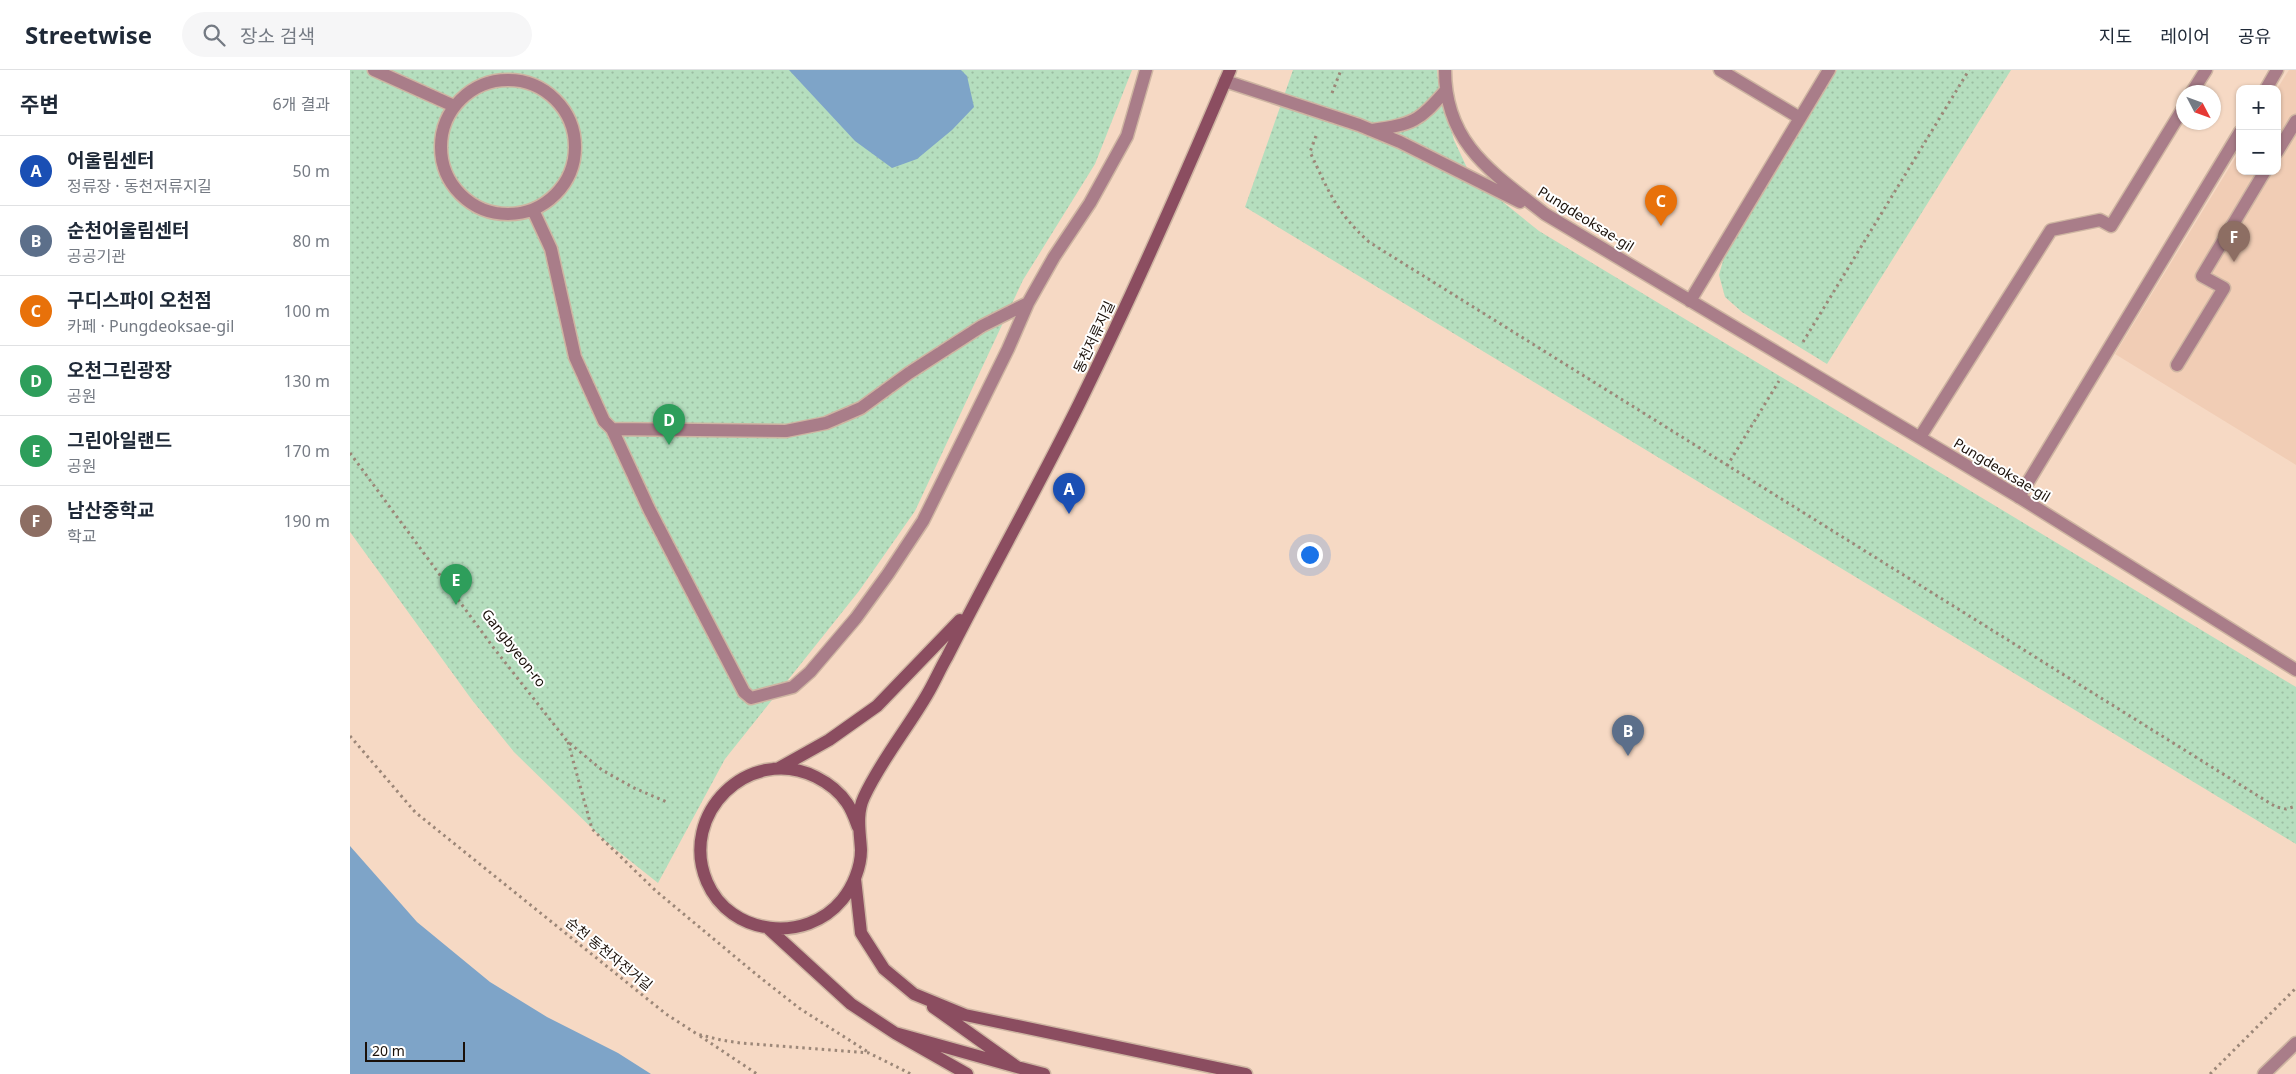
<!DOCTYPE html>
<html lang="ko">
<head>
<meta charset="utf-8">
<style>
	:root { --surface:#fff; --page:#f6f6f7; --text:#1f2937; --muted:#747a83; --line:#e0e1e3; --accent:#0b8043 }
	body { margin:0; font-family:"Noto Sans","Noto Sans KR",sans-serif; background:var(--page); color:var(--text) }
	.controls { position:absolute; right:15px; top:15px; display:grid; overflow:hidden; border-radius:10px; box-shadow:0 1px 4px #0004 }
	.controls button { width:45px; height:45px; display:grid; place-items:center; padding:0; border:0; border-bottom:1px solid var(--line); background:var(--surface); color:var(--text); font:25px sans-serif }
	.compass { position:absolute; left:1826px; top:15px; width:45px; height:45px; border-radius:50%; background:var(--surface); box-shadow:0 1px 4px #0004; rotate:131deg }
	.scale { position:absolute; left:15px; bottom:12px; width:100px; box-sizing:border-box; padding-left:5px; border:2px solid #1a1009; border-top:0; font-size:14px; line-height:18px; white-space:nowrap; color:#1a1009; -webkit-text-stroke:4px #fff; paint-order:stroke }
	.you { position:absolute; left:959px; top:484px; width:18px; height:18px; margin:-12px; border:4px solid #fff; border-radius:50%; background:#1a73e8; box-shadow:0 0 0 8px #1a73e833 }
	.badge { display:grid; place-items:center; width:32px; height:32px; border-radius:50%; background:var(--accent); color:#fff; font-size:16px; font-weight:700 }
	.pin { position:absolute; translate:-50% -41px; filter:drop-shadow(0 1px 2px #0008) }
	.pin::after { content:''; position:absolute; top:26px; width:18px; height:15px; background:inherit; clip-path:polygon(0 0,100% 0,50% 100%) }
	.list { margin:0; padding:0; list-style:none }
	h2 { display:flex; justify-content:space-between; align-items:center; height:65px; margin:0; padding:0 20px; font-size:21px }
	h2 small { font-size:16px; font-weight:400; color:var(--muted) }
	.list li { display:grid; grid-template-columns:32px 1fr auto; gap:15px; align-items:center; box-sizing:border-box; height:70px; padding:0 20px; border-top:1px solid var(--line) }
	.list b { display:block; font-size:19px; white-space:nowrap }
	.list p { margin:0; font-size:16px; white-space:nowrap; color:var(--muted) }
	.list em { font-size:16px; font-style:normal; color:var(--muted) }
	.icon { flex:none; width:28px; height:28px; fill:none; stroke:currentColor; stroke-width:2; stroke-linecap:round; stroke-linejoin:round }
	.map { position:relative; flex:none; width:1946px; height:1004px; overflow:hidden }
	header { display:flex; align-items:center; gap:30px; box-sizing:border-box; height:70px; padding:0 25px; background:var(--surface); border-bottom:1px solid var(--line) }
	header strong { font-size:24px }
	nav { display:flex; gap:28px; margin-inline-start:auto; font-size:18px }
	.search { width:350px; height:45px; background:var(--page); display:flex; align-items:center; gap:12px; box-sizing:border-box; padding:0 18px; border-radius:28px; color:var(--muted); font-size:19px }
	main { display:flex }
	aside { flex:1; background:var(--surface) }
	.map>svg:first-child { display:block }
	.built { fill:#f1cdb5 }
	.park { fill:url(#park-dots) }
	.water { fill:#7ea4c8 }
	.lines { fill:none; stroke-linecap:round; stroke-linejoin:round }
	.service-casing { stroke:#ceb5a2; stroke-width:15 }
	.pedestrian-casing { stroke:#ceb5a2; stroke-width:15 }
	.minor-casing { stroke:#ceb5a2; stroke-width:15 }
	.tertiary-casing { stroke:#ceb5a2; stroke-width:15 }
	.secondary-casing { stroke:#ceb5a2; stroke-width:15 }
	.path { stroke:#9c8778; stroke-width:3; stroke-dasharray:2.5 4; stroke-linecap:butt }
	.service { stroke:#a97d89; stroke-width:12 }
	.pedestrian { stroke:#a97d89; stroke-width:12 }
	.minor { stroke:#a97d89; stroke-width:12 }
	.tertiary { stroke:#a97d89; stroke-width:12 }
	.secondary { stroke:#8b4d60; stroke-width:12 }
	.labels { text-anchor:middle; stroke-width:4; stroke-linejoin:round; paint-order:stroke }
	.street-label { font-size:14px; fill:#1a1009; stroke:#fff }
</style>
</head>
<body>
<header>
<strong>Streetwise</strong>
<div class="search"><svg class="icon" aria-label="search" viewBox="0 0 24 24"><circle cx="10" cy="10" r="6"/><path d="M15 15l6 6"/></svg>장소 검색</div>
<nav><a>지도</a><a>레이어</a><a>공유</a></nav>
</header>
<main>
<aside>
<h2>주변<small>6개 결과</small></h2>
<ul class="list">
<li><span class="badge" style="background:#1a4fb4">A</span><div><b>어울림센터</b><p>정류장 · 동천저류지길</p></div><em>50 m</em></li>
<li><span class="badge" style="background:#5c6f8a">B</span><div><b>순천어울림센터</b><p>공공기관</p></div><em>80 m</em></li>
<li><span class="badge" style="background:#e8710a">C</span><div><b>구디스파이 오천점</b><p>카페 · Pungdeoksae-gil</p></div><em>100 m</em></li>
<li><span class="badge" style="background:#2e9e5b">D</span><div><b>오천그린광장</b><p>공원</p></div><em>130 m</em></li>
<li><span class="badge" style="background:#2e9e5b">E</span><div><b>그린아일랜드</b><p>공원</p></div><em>170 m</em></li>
<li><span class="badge" style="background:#8d6e63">F</span><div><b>남산중학교</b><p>학교</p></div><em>190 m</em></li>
</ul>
</aside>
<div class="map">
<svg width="1946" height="1004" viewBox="0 0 1946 1004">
	<defs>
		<pattern id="park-dots" width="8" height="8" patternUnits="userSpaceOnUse" patternTransform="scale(1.25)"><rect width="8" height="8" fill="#b5debe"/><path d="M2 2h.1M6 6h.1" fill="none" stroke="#9bbda2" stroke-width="1.8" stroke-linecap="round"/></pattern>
	</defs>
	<rect width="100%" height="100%" fill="#f6d9c4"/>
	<path class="built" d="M1939,0H1946V395L1765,284L1890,80V101H1927V19Z"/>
	<path class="park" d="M0,0H782L745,94L673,210L565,441L509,521L375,689L308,813L254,770L164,682L122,630L0,462Z
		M943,0H1087L1088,11L1104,70L1118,100L1148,128L1189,161L1946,617V774L895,137Z
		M1487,0H1661L1477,294L1392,242L1375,227L1369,205L1376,180Z"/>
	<path class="water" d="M439,0H611L617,6L624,37L602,60L567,89L542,98L505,71Z
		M0,776L67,852L140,912L197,947L268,983L301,1004H0Z"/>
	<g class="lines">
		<g class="service-casing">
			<path id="service" d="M1842,22L1856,0
				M1927,82L1946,51
				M1827,295L1874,218L1852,206L1915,101
				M1570,367L1701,160L1750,150L1761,156L1834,37"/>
		</g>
		<g class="pedestrian-casing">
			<path id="pedestrian" d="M24,0L104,36
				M91 77a67 67 0 1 1 134 0a67 67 0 1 1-134 0Z
				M1916,19L1927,0
				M183,140L201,179L225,287L254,351L262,359L299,439L394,622L401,628L443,617L460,602L506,548L538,504L573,451L658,279L678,233L704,187L740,133L777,66L796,0
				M262,359L436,361L476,353L511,338L559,303L632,256L678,233
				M1669,427L1890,62"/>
		</g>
		<g class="minor-casing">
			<path id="minor" d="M1095,0C1095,74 1143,103 1195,144L1669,427L1946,600
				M1370,0L1450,48
				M875,11L1009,55L1050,72L1170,132
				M1022,60C1063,54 1069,52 1096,20
				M1340,231L1479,0"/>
		</g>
		<g class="tertiary-casing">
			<path id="tertiary" d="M1914,1004L1946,973"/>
		</g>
		<g class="secondary-casing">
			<path id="secondary" d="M429,698L479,670L527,636L610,550
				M508,757C505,749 502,740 497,733C489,721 478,713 466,707C399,674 328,744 357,812C380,866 456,874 492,830C503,817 511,797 511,780C510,762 506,744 514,727C531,690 558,658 578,623C585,611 590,599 597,587C640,502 687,419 729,334C783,224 832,113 880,0
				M505,809L511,863L534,899L564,924L615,945L896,1004
				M419,859L501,934L545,963L617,1004
				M545,963L667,997L583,937
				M667,997L694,1004"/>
		</g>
		<path class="path" d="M982,23L991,0
			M966,66L960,82C979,122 986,142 1019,172L1926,737L1936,739L1946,736
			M1453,272L1619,0
			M0,383L143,577L217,671L252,700L284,718L317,732
			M1377,396L1429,311
			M0,666L65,742L316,944L347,964L371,970L390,973L519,983L561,1004
			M218,672L242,759L306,821L407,905L449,938L518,982
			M350,966L407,1004
			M1860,1004L1946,918"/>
		<use href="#service" class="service"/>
		<use href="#pedestrian" class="pedestrian"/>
		<use href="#minor" class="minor"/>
		<use href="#tertiary" class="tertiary"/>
		<use href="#secondary" class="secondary"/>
	</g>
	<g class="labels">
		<g class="street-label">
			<text transform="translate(1236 149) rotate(32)" y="5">Pungdeoksae-gil</text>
			<text transform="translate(744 267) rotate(-65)" y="5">동천저류지길</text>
			<text transform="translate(1652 400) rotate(31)" y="5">Pungdeoksae-gil</text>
			<text transform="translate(164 578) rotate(52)" y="5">Gangbyeon-ro</text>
			<text transform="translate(259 884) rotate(39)" y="5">순천 동천자전거길</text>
		</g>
	</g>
</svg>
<div class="controls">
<button>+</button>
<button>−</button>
</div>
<svg class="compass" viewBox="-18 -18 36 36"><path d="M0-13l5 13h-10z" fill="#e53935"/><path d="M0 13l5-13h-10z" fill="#747a83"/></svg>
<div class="scale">20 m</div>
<div class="you"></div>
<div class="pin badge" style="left:719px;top:444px;background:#1a4fb4">A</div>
<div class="pin badge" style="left:1278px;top:686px;background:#5c6f8a">B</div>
<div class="pin badge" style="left:1311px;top:156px;background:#e8710a">C</div>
<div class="pin badge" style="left:319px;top:375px;background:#2e9e5b">D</div>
<div class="pin badge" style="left:106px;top:535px;background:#2e9e5b">E</div>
<div class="pin badge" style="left:1884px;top:192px;background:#8d6e63">F</div>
</div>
</main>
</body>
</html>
